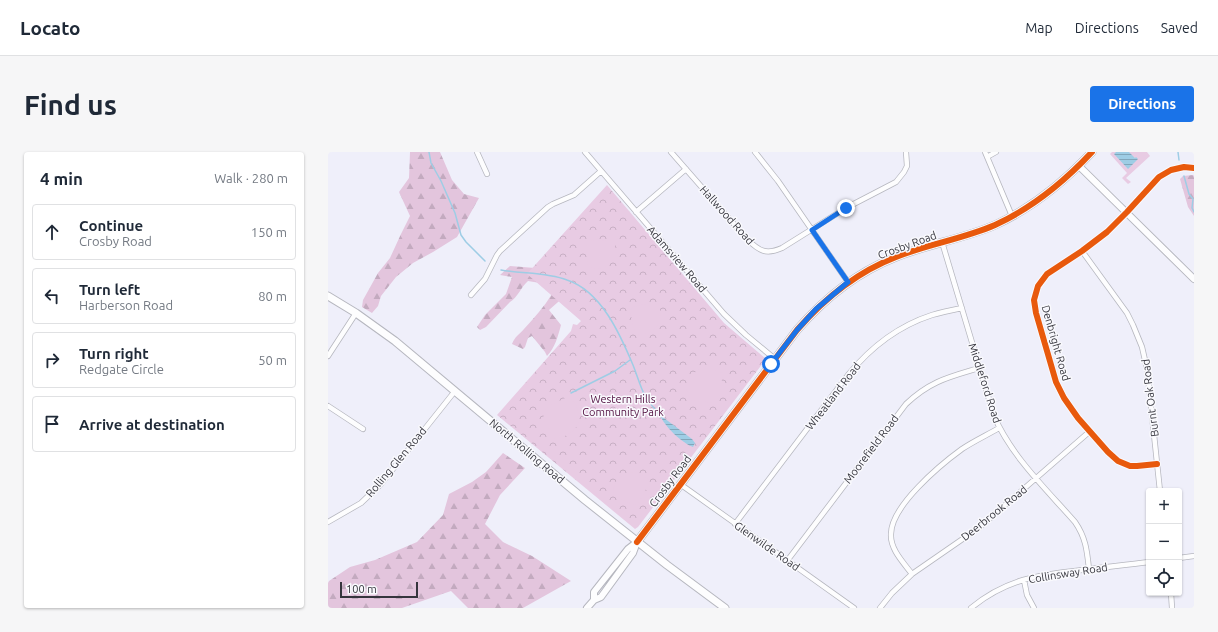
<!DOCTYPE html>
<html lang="en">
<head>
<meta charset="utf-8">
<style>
	:root { --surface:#fff; --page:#f6f6f7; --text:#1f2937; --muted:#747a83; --line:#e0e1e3; --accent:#1a73e8 }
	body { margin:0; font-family:Ubuntu,sans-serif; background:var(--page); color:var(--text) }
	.controls { position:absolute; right:12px; bottom:12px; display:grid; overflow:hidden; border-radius:4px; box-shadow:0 1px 3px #0004 }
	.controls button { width:36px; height:36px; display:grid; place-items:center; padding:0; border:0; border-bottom:1px solid var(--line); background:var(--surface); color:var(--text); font:20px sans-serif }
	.scale { position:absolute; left:12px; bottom:10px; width:78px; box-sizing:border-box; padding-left:4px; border:2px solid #35353d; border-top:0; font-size:11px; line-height:14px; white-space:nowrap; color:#35353d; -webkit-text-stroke:3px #f9f9fd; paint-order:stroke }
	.stop { position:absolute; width:12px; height:12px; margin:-9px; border:3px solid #1a73e8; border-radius:50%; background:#fff }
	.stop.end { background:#1a73e8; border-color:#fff; box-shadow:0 1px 4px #0008 }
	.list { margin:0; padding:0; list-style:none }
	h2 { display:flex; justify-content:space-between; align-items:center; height:52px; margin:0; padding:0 16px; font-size:17px }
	h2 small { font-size:13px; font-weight:400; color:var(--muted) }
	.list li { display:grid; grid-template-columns:26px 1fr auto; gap:12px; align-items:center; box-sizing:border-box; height:56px; margin:0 8px 8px; padding:0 8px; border:1px solid var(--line); border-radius:4px }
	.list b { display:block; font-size:15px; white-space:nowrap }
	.list p { margin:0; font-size:13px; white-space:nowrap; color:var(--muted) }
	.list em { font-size:13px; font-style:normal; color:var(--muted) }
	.icon { flex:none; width:22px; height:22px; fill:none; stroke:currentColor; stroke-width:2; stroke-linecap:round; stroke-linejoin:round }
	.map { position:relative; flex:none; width:866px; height:456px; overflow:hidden; border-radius:4px }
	header { display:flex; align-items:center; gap:24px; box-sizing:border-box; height:56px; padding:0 20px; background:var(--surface); border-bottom:1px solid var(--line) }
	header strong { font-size:19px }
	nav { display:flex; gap:22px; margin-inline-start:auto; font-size:14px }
	.intro { display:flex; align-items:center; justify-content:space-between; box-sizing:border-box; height:96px; padding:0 24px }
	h1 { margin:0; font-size:28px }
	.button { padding:10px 18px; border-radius:4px; background:var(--accent); color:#fff; font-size:14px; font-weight:700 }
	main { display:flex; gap:24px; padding:0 24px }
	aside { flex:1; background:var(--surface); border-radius:4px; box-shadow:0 1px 3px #0004 }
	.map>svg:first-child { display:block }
	.forest { fill:url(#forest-firs) }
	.park { fill:url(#park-crowns) }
	.garden { fill:#e8cbe3 }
	.water { fill:url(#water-rules) }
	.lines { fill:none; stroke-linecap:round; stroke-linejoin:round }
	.stream { stroke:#9ecde5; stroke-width:1.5 }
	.minor-casing { stroke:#b6b7bf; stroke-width:6 }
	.tertiary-casing { stroke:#b6b7bf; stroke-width:8 }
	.secondary-casing { stroke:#b6b7bf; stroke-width:9 }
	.primary-casing { stroke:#b6b7bf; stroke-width:9 }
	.minor { stroke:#fdfdfe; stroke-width:4.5 }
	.tertiary { stroke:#fdfdfe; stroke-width:6 }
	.secondary { stroke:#fdfdfe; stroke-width:7 }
	.primary { stroke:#fdfdfe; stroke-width:7 }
	.cycleway-casing { stroke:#f9f9fd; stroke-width:8 }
	.cycleway { stroke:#e8590c; stroke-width:6 }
	.route { stroke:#1a73e8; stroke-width:5 }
	.labels { text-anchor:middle; stroke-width:3; stroke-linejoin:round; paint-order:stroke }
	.street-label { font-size:11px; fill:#35353d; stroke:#f9f9fd }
	.park-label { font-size:11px; fill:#511040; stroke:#f9f9fd }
</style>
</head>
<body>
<header>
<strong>Locato</strong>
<nav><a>Map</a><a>Directions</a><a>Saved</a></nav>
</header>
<div class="intro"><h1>Find us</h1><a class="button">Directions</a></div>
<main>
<aside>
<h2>4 min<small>Walk · 280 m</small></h2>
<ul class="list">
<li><svg class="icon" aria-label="ahead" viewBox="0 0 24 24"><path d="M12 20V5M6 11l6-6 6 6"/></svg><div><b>Continue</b><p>Crosby Road</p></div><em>150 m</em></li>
<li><svg class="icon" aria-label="left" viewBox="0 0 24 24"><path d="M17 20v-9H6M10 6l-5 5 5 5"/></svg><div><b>Turn left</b><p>Harberson Road</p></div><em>80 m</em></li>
<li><svg class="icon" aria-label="right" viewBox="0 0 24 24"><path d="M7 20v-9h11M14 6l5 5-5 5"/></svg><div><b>Turn right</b><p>Redgate Circle</p></div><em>50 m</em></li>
<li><svg class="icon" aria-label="arrive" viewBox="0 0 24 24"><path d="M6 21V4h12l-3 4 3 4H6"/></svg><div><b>Arrive at destination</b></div></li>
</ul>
</aside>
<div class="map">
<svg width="866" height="456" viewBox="0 0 866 456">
	<defs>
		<pattern id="forest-firs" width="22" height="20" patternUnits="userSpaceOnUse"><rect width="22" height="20" fill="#e3c5dd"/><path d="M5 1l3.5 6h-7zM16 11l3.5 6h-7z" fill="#c3aabf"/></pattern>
		<pattern id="park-crowns" width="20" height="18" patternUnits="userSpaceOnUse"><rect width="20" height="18" fill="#e8cbe3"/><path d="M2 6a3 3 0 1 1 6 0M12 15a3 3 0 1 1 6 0" fill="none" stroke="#c8afc4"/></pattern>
		<pattern id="water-rules" width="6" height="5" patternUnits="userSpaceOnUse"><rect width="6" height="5" fill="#9ecde5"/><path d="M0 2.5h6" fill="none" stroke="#82a7bb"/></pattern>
	</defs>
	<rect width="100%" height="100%" fill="#efeffa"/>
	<path class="forest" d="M82,0H112L124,28L136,42L151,46L129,85L105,100L85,111L68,125L53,144L50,154L44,161L34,155L35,148L50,121L62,106L73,82L82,64L71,40L81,26Z
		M865,23L866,24V64L860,55L852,27L855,24Z
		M182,114L207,116L238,143L221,158L233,173C230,184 227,196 219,204L217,200L204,184L200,186L197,195L195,197L184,192C187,184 191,183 196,177C206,166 216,155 224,142L212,131L200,129C193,135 190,145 182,150L158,175L152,178L149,175L157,163L178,142L184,125L172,123Z
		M175,301L197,316L172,343L157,372L175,390L204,404L243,429L195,456H140L123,439L74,456H0V431L1,429L22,415L47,408L89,390L115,363L121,342L144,330L158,320Z"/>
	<path class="park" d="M279,33L396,171L438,207L310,375L307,377L169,263L243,179L245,172L249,173L253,169L199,122Z"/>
	<path class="garden" d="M784,0H819L822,4L798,26L803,30L800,32L794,26L799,21L782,2Z
		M285,88L287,93L288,103C281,114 272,121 260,114L258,92L261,89Z
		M326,150C328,152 331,154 332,157C334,166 329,179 320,181C316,183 312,182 307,182L302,159L305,155Z
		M373,216H381L395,221L391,248L386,251L362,248C355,232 358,226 373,216Z
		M239,245C242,247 245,249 247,251C249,254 250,259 251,263C252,278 239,285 227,287L215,266L218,256Z
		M302,320C312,320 316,323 322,330L310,352L306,353L286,344C284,330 290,325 302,320Z"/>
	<path class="water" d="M788,0H801L807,6L808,5L810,7L800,17L786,2Z
		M332,263L364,287L367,291L365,295C354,291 336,274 332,263Z"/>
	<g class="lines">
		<path class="stream" d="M101,0L103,11L113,29L127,61L133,83L138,90L157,109
			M850,0L851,8
			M856,24L861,42L865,47L864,56L866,60
			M173,118C195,122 218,120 239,128C273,139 292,182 305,213C309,223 312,234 317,244C321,251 327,257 332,263
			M243,241L287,219L302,208"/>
		<g class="minor-casing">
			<path id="minor" d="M149,0L159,22
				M257,0L396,162L418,183L447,207
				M343,0L419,87C431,99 438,103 454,96L518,56L568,30L576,20L579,14L578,0
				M427,0L450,29L520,130
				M657,0L684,64
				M659,5L668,0
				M308,60L358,17
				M614,90L666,264C684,305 718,337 747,370C758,386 759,399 761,417
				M754,99L799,161L805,173L814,195L819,217L832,339
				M143,143L157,127L169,103L172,99L220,55L225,52L246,43L273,19
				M0,204L28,161
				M0,254L35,277
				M829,312L809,314H802L790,309L780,300L750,266L736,246L728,230L708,161L706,148L710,134L719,122L754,99L779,80L799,60L831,25L843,18L856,15L866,16
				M352,332L526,456
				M0,370L33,351L53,332L127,239
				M407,372L520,223C542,196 570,174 604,163C614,160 624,158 634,156
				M851,406L866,404
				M459,409L578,252C602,229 621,225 651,216
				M584,422C575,410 562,397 563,382C563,354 612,313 634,297C646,289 659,283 671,276
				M696,428L699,443L706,456
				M843,441L844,456
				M552,456L564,441L584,422L652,375L761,280
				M643,456C678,427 710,423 754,418C776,415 799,413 821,410"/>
		</g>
		<g class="tertiary-casing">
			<path id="tertiary" d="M751,14L866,127
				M266,448V440L300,397L309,390
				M259,456L266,448L273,445L305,401L309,390"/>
		</g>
		<g class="secondary-casing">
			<path id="secondary" d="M309,390L469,178C496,147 529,120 568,105C600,92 635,87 667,73C704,56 736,30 764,0"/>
		</g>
		<g class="primary-casing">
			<path id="primary" d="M0,144L28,161L67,189L257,348L339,413L397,456"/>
		</g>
		<use href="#minor" class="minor"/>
		<use href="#tertiary" class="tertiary"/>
		<use href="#secondary" class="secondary"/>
		<use href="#primary" class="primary"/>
		<g class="cycleway-casing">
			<path id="cycleway" d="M829,312L809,314H802L790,309L780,300L750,266L736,246L728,230L708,161L706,148L710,134L719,122L754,99L779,80L799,60L831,25L843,18L856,15L866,16
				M309,390L469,178C496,147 529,120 568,105C600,92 635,87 667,73C704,56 736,30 764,0"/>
		</g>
		<use href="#cycleway" class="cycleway"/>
	</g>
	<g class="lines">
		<path class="route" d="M443,212L469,178L488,157L520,130L484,78L518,56"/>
	</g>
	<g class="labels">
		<g class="street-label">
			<text transform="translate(399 63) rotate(48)" y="4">Hallwood Road</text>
			<text transform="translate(579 93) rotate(-20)" y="4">Crosby Road</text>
			<text transform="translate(349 107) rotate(49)" y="4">Adamsview Road</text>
			<text transform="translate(728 191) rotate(74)" y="4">Denbright Road</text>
			<text transform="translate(657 231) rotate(72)" y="4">Middleford Road</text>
			<text transform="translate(505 244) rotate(-52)" y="4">Wheatland Road</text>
			<text transform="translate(822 246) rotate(-97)" y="4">Burnt Oak Road</text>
			<text transform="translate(543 297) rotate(-53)" y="4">Moorefield Road</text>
			<text transform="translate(199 299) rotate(40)" y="4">North Rolling Road</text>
			<text transform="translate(68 310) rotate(-50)" y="4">Rolling Glen Road</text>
			<text transform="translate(342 329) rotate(-53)" y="4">Crosby Road</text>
			<text transform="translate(666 361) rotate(-39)" y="4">Deerbrook Road</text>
			<text transform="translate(439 394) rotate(35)" y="4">Glenwilde Road</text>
			<text transform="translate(740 421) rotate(-9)" y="4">Collinsway Road</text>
		</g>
		<g class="park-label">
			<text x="295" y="251">Western Hills<tspan x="295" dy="13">Community Park</tspan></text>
		</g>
	</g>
</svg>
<div class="controls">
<button>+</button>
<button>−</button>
<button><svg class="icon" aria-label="locate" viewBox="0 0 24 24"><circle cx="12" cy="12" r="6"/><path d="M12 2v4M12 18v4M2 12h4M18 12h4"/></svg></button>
</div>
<div class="scale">100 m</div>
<div class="stop" style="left:443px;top:212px"></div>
<div class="stop end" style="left:518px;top:56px"></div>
</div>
</main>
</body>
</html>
